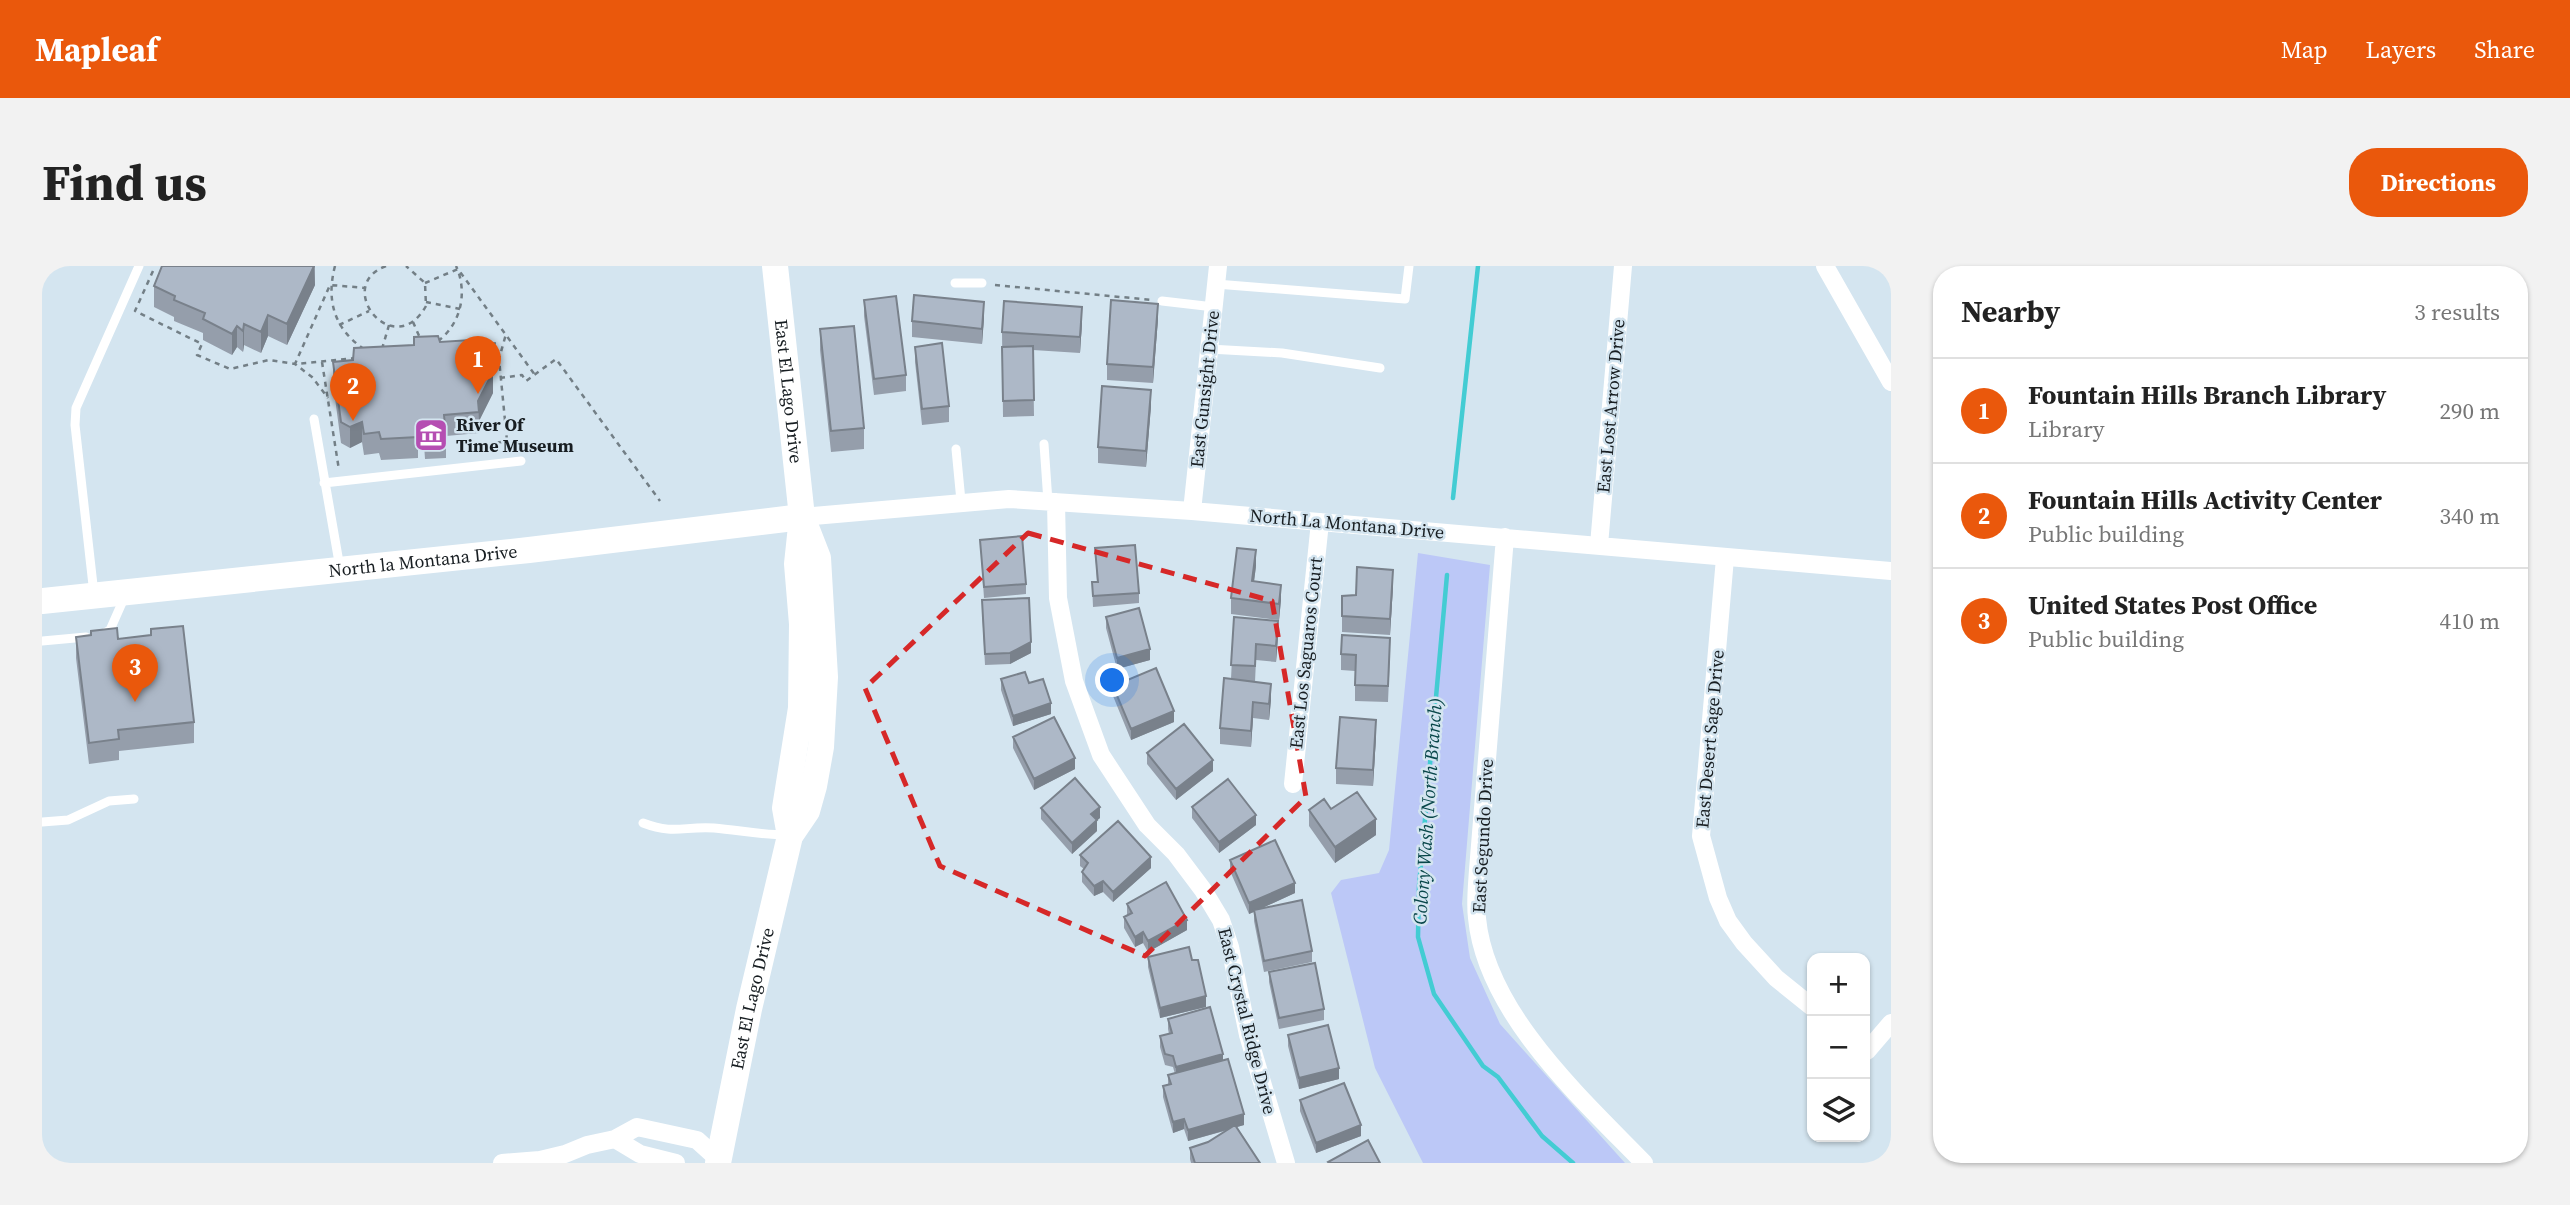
<!DOCTYPE html>
<html lang="en">
<head>
<meta charset="utf-8">
<style>
	:root { --surface:#fff; --page:#f2f2f2; --text:#222; --muted:#767676; --line:#e0e0e0; --accent:#ea580c }
	body { margin:0; font-family:"Source Serif 4",serif; background:var(--page); color:var(--text) }
	.controls { position:absolute; right:21px; bottom:21px; display:grid; overflow:hidden; border-radius:14px; box-shadow:0 2px 5px #0004 }
	.controls button { width:63px; height:63px; display:grid; place-items:center; padding:0; border:0; border-bottom:2px solid var(--line); background:var(--surface); color:var(--text); font:35px sans-serif }
	.you { position:absolute; left:1071px; top:415px; width:24px; height:24px; margin:-18px; border:5px solid #fff; border-radius:50%; background:#1a73e8; box-shadow:0 0 0 10px #1a73e833 }
	.badge { display:grid; place-items:center; width:46px; height:46px; border-radius:50%; background:var(--accent); color:#fff; font-size:23px; font-weight:700 }
	.pin { position:absolute; translate:-50% -58px; filter:drop-shadow(0 2px 4px #0008) }
	.pin::after { content:''; position:absolute; top:37px; width:24px; height:21px; background:inherit; clip-path:polygon(0 0,100% 0,50% 100%) }
	.list { margin:0; padding:0; list-style:none }
	h2 { display:flex; justify-content:space-between; align-items:center; height:91px; margin:0; padding:0 28px; font-size:30px }
	h2 small { font-size:23px; font-weight:400; color:var(--muted) }
	.list li { display:grid; grid-template-columns:46px 1fr auto; gap:21px; align-items:center; box-sizing:border-box; height:105px; padding:0 28px; border-top:2px solid var(--line) }
	.list b { display:block; font-size:26px; white-space:nowrap }
	.list p { margin:0; font-size:23px; white-space:nowrap; color:var(--muted) }
	.list em { font-size:23px; font-style:normal; color:var(--muted) }
	.icon { flex:none; width:38px; height:38px; fill:none; stroke:currentColor; stroke-width:2; stroke-linecap:round; stroke-linejoin:round }
	.map { position:relative; flex:none; width:1849px; height:897px; overflow:hidden; border-radius:28px }
	header { display:flex; align-items:center; gap:42px; box-sizing:border-box; height:98px; padding:0 35px; background:var(--accent); color:#fff }
	header strong { font-size:33px }
	nav { display:flex; gap:38px; margin-inline-start:auto; font-size:24px }
	.intro { display:flex; align-items:center; justify-content:space-between; box-sizing:border-box; height:168px; padding:0 42px }
	h1 { margin:0; font-size:49px }
	.button { padding:18px 32px; border-radius:28px; background:var(--accent); color:#fff; font-size:24px; font-weight:700 }
	main { display:flex; gap:42px; padding:0 42px }
	aside { flex:1; background:var(--surface); border-radius:28px; box-shadow:0 2px 5px #0004 }
	.map>svg:first-child { display:block }
	.green { fill:#bcc8f7 }
	.lines { fill:none; stroke-linecap:round; stroke-linejoin:round }
	.stream { stroke:#43ccd3; stroke-width:4.5 }
	.path { stroke:#737f86; stroke-width:2.5; stroke-dasharray:5 5; stroke-linecap:butt }
	.lane { stroke:#fff; stroke-width:9 }
	.street { stroke:#fff; stroke-width:18 }
	.secondary { stroke:#fff; stroke-width:26 }
	.wall { fill:#959eab }
	.shaded-wall { fill:#79818b }
	.building { fill:#adb8c7; stroke:#79818b; stroke-width:2 }
	.marked { fill:none; stroke:#d62828; stroke-width:5; stroke-dasharray:14 9; stroke-linejoin:round }
	.labels { text-anchor:middle; stroke-width:5; stroke-linejoin:round; paint-order:stroke }
	.street-label { font-size:18px; fill:#181e22; stroke:#d4e5f0 }
	.poi-label { font-size:18px; font-weight:bold; fill:#181e22; stroke:#d4e5f0; text-anchor:start }
	.water-label { font-size:19px; font-style:italic; fill:#09474a; stroke:#d4e5f0 }
</style>
</head>
<body>
<header>
<strong>Mapleaf</strong>
<nav><a>Map</a><a>Layers</a><a>Share</a></nav>
</header>
<div class="intro"><h1>Find us</h1><a class="button">Directions</a></div>
<main>
<div class="map">
<svg width="1849" height="897" viewBox="0 0 1849 897">
	<rect width="100%" height="100%" fill="#d4e5f0"/>
	<path class="green" d="M1376,287L1448,299L1420,638L1428,692L1458,758L1583,897H1381L1333,802L1289,627L1299,614L1337,607L1347,584Z"/>
	<g class="lines">
		<path class="stream" d="M1411,232L1436,0
			M1405,309L1377,620L1376,671L1392,728L1441,800L1456,811L1500,870L1531,897"/>
		<path class="path" d="M293,0C284,34 292,63 322,83
			M344,0C290,20 352,97 384,40L383,17L364,0
			M111,5L93,45L160,78L155,89L188,103L227,94L253,98L270,111L286,132
			M383,17L416,3L493,109
			M953,19L1110,34
			M384,36L418,43
			M371,56L378,72
			M297,59L327,45
			M396,75C419,58 426,26 414,0
			M429,80L457,77
			M340,83L347,59
			M314,92L253,98L288,19L324,22
			M280,96L297,204
			M458,112L480,109L484,115L514,93L618,235
			M436,180L465,175L457,93L464,68"/>
		<path class="lane" d="M913,17H940
			M1174,18L1363,33L1367,0
			M1120,35L1172,41
			M1167,83L1240,87L1338,102
			M272,153L298,302
			M1002,178L1006,236
			M914,183L919,235
			M282,217L479,195
			M52,328L33,159L34,142L97,0
			M61,368L68,364L83,330
			M0,375L44,371
			M0,556L26,554L67,535L92,533
			M601,557C633,569 641,560 672,562C696,564 719,569 744,569"/>
		<path class="street" d="M1783,0L1849,116
			M1014,236L1016,332L1032,415L1059,489L1105,559L1134,588L1161,624L1179,654L1188,681L1206,769L1244,897
			M1150,245L1176,0
			M760,251L967,233L1150,245L1849,305
			M1463,271L1436,604C1435,620 1433,637 1435,652C1444,747 1540,833 1602,897
			M1557,279L1581,0
			M1683,292L1659,570L1676,632L1686,655L1702,677L1734,712L1770,741
			M1251,518L1278,256
			M1823,783L1825,785L1849,757
			M573,873L598,888L634,897
			M460,897L498,894L523,888L545,879L573,873L595,861L655,874L677,894"/>
		<g class="secondary">
			<path id="s1" d="M733,0L760,251L755,298L760,358L759,442L743,542L748,570"/>
			<path id="s2" d="M0,335L487,284L760,251"/>
			<path id="s3" d="M676,897L707,743L748,570L765,545L772,520L779,481L783,411L776,292L760,251"/>
		</g>
	</g>
	<path class="wall" d="M273,0V19L245,79L226,70L219,87L202,79L201,86L195,81L190,89L161,74V67L132,55V51L112,41V20Z
		M822,34L864,109V125L832,129L822,50Z
		M942,52L940,78L870,71V55Z
		M1116,53L1111,117L1065,114V98Z
		M1040,57L1038,87L991,84L992,150L961,151L960,66Z
		M778,63L822,162V183L789,186L778,84Z
		M398,76L431,91L449,105L451,127L437,155V167L404,170V192L383,193L382,178H376V192L339,194L337,187L322,189L320,176L308,182L299,177L291,117V96L311,94L372,79Z
		M873,81L907,140V156L880,159L873,96Z
		M1109,140L1104,201L1056,197V181Z
		M938,274L984,318V328L942,332Z
		M1053,282L1097,327V337L1051,341L1050,316H1055Z
		M1214,300L1212,315L1239,334L1237,354L1189,348V332Z
		M1351,320L1348,369L1300,366V330L1314,329Z
		M940,344L989,387L968,398L943,399Z
		M1064,351L1108,394L1075,403L1064,362Z
		M1192,351L1236,371L1234,396L1214,394L1213,416L1229,434L1227,454L1211,452L1209,481L1178,478V462L1189,413Z
		M109,363L152,456V477L77,485V494L47,498L34,392V371L76,373L109,369Z
		M1299,388H1348L1346,436L1313,435V405L1299,404Z
		M959,413L1009,448L971,460L959,424Z
		M1071,420L1132,456L1089,474L1071,430Z
		M1334,470L1331,520L1294,518V502Z
		M971,471L1033,503L992,524L971,482Z
		M1105,487L1171,505L1134,534L1105,498Z
		M1150,541L1214,559L1177,587L1150,552Z
		M999,542L1058,552L1055,554V565L1030,588L999,553Z
		M1289,543L1334,569L1293,597L1267,560V544Z
		M1038,589L1109,602L1071,636L1061,626L1052,630L1040,616V606L1042,603L1038,600Z
		M1188,594L1253,627L1218,643L1270,685V696L1222,706L1212,655V646L1207,648L1188,605Z
		M1085,638L1145,664L1106,686L1101,677L1093,681L1082,662V651L1085,649Z
		M1106,691L1150,694L1164,741L1118,752L1106,701Z
		M1227,706L1282,743V754L1237,763L1227,716Z
		M1126,753L1181,794L1202,859L1195,861L1218,897H1149L1148,893V882L1166,876L1186,864L1146,875L1142,863L1131,867L1121,831V820L1126,818V809L1133,808L1131,801L1123,799L1118,781V770L1127,768L1126,763Z
		M1246,769L1297,813L1257,823L1246,780Z
		M1258,834L1319,870L1274,887L1258,845Z"/>
	<path class="shaded-wall" d="M272,0L273,19L245,79V58Z
		M942,36V52L940,78V63Z
		M1116,38V53L1111,117V101Z
		M1040,41V57L1038,87V71Z
		M226,49V70L219,87V66Z
		M202,58V79L201,86V65Z
		M195,60V81L190,89V68Z
		M449,100V110L451,106V127L437,155L436,135Z
		M1109,124V140L1104,201V185Z
		M320,156V176L308,182V161Z
		M1214,284V300L1210,331V315Z
		M1351,304V320L1348,369V353Z
		M1239,319V334L1237,354V338Z
		M1236,355V371L1234,396V380Z
		M989,376V387L968,398V387Z
		M1108,383V394L1075,403V392Z
		M1229,418V434L1227,454V438Z
		M1211,436V452L1209,481V465Z
		M1009,437V448L971,460V450Z
		M1132,445V456L1089,474V463Z
		M1334,454V470L1331,520V504Z
		M1033,492V503L992,524V513Z
		M1171,494V505L1134,534V523Z
		M1058,541V552L1049,559V548Z
		M1214,549V559L1177,587V576Z
		M1334,553V569L1293,597V581Z
		M1055,554V565L1030,588V577Z
		M1109,591V602L1071,636V626Z
		M1061,615V626L1052,630V620Z
		M1253,617V627L1207,648V637Z
		M1145,654V664L1106,686V675Z
		M1101,666V677L1093,681V671Z
		M1164,730V741L1118,752V742Z
		M1181,788V798L1134,812V801Z
		M1297,802V813L1257,823V812Z
		M1202,848V859L1146,875V864Z
		M1142,853V863L1131,867V856Z
		M1319,859V870L1274,887V877Z"/>
	<path class="building" d="M120,0H272L245,58L226,49L219,66L202,58L201,65L195,60L190,68L161,53L163,47L132,34L133,30L112,20Z
		M872,29L942,36L940,63L870,55Z
		M854,30L864,109L832,113L822,34Z
		M1069,34L1116,38L1111,101L1065,98Z
		M962,35L1040,41L1038,71L960,66Z
		M812,60L822,162L789,165L778,63Z
		M396,70L398,76L429,74L431,91L449,100L447,103L451,106L436,135L437,146L402,149L404,171L383,172L382,157H376V171L339,173L337,166L322,168L320,156L308,161L299,156L291,96L311,94L312,82L372,79V71Z
		M900,77L907,140L880,143L873,81Z
		M991,80L992,134L961,135L960,81Z
		M1060,120L1109,124L1104,185L1056,181Z
		M980,270L984,318L942,321L938,274Z
		M1093,279L1097,327L1051,330L1050,316H1056L1053,282Z
		M1195,282L1214,284L1210,315L1239,319L1237,338L1189,332Z
		M1315,301L1351,304L1348,353L1300,350V330L1314,329Z
		M987,332L989,376L968,387L943,388L940,334Z
		M1097,342L1108,383L1075,392L1064,351Z
		M1192,351L1236,355L1234,380L1214,378L1213,400L1189,399Z
		M141,360L152,456L76,464L77,473L47,477L34,371L49,369V365L75,362L76,373L109,369V363Z
		M1300,369L1348,372L1346,420L1313,419L1314,389L1299,388Z
		M1114,402L1132,445L1089,463L1071,420Z
		M983,406L987,417L1001,413L1009,437L971,450L959,413Z
		M1182,412L1229,418L1227,438L1211,436L1209,465L1178,462Z
		M1012,451L1033,492L992,513L971,471Z
		M1298,451L1334,454L1331,504L1294,502Z
		M1142,458L1171,494L1134,523L1105,487Z
		M1033,512L1058,541L1049,548L1055,554L1030,577L999,542Z
		M1186,513L1214,549L1177,576L1150,541Z
		M1315,526L1334,553L1293,581L1267,544L1282,533L1289,543Z
		M1076,555L1109,591L1071,626L1061,615L1052,620L1040,606L1046,597L1038,589Z
		M1233,574L1253,617L1207,637L1188,594Z
		M1124,616L1145,654L1106,675L1101,666L1093,671L1082,651L1090,647L1085,638Z
		M1260,634L1270,685L1222,695L1212,644Z
		M1147,681L1150,694H1156L1164,730L1118,742L1106,691Z
		M1273,697L1282,743L1237,752L1227,706Z
		M1168,741L1181,788L1134,801L1131,790L1123,788L1118,770L1130,767L1126,753Z
		M1286,759L1297,802L1257,812L1246,769Z
		M1186,793L1202,848L1146,864L1142,853L1131,856L1121,820L1129,818L1126,809Z
		M1302,817L1319,859L1274,877L1258,834Z
		M1193,859L1218,897H1153L1148,882L1166,876Z
		M1326,874L1338,897H1287L1286,896Z"/>
	<path class="marked" d="M986,267L1230,335L1264,531L1103,690L898,600L823,422Z"/>
	<defs>
		<g id="museum-square" transform="scale(1.75)"><rect x="-9" y="-9" width="18" height="18" rx="4" fill="#b54eb2" stroke="#d4e5f0"/><path d="M0-6L6-3V-2H-6V-3ZM-5-1h2V3h-2ZM-1-1h2V3h-2ZM3-1h2V3H3ZM-6 4H6V6H-6Z" fill="#fff"/></g>
	</defs>
	<g fill-rule="evenodd">
		<use href="#museum-square" x="389" y="169"/>
	</g>
	<g class="labels">
		<g class="street-label">
			<text transform="translate(1163 123) rotate(-84)" y="6">East Gunsight Drive</text>
			<text dy="6" stroke="none"><textPath href="#s1" startOffset="126">East El Lago Drive</textPath></text>
			<text transform="translate(1569 140) rotate(-85)" y="6">East Lost Arrow Drive</text>
			<text transform="translate(1305 258) rotate(5)" y="6">North La Montana Drive</text>
			<text dy="6" stroke="none"><textPath href="#s2" startOffset="383">North la Montana Drive</textPath></text>
			<text transform="translate(1264 387) rotate(-84)" y="6">East Los Saguaros Court</text>
			<text transform="translate(1668 473) rotate(-85)" y="6">East Desert Sage Drive</text>
			<text transform="translate(1441 570) rotate(-87)" y="6">East Segundo Drive</text>
			<text dy="6" stroke="none"><textPath href="#s3" startOffset="168">East El Lago Drive</textPath></text>
			<text transform="translate(1205 755) rotate(76)" y="6">East Crystal Ridge Drive</text>
		</g>
		<g class="poi-label">
			<text x="414" y="165">River Of<tspan x="414" dy="21">Time Museum</tspan></text>
		</g>
		<g class="water-label">
			<text transform="translate(1385 545) rotate(-86)" y="7">Colony Wash (North Branch)</text>
		</g>
	</g>
</svg>
<div class="controls">
<button>+</button>
<button>−</button>
<button><svg class="icon" aria-label="layers" viewBox="0 0 24 24"><path d="M12 4l9 5-9 5-9-5zM3 14l9 5 9-5"/></svg></button>
</div>
<div class="you"></div>
<div class="pin badge" style="left:436px;top:128px">1</div>
<div class="pin badge" style="left:311px;top:155px">2</div>
<div class="pin badge" style="left:93px;top:436px">3</div>
</div>
<aside>
<h2>Nearby<small>3 results</small></h2>
<ul class="list">
<li><span class="badge">1</span><div><b>Fountain Hills Branch Library</b><p>Library</p></div><em>290 m</em></li>
<li><span class="badge">2</span><div><b>Fountain Hills Activity Center</b><p>Public building</p></div><em>340 m</em></li>
<li><span class="badge">3</span><div><b>United States Post Office</b><p>Public building</p></div><em>410 m</em></li>
</ul>
</aside>
</main>
</body>
</html>
